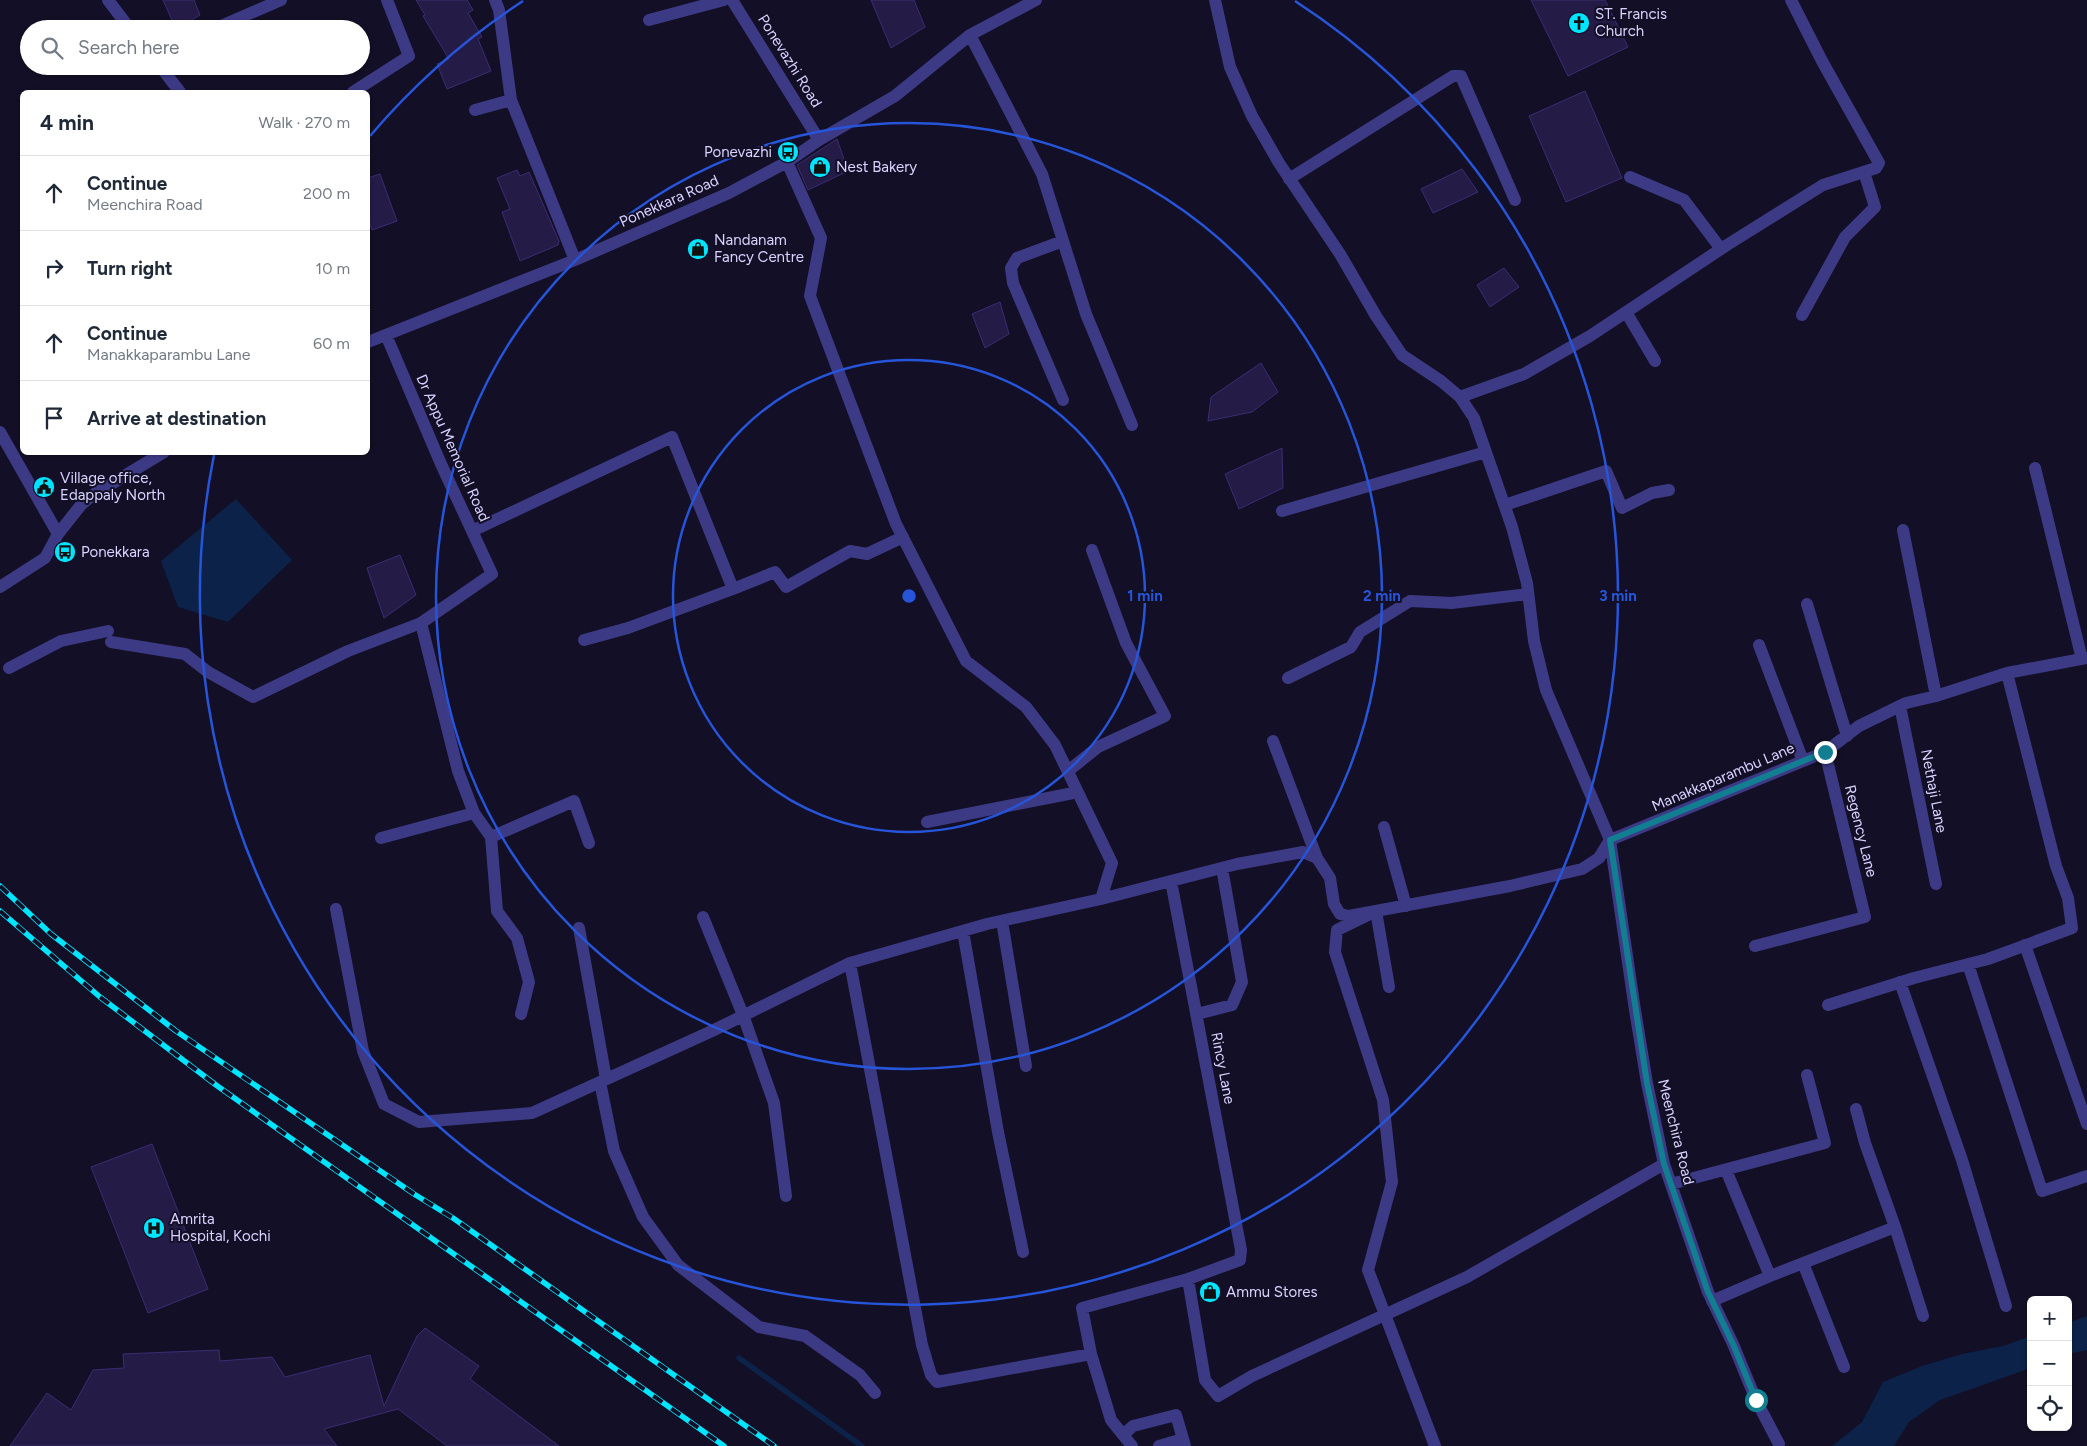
<!DOCTYPE html>
<html lang="en">
<head>
<meta charset="utf-8">
<style>
	:root { --surface:#fff; --page:#f6f6f7; --text:#1f2937; --muted:#747a83; --line:#e0e1e3 }
	body { margin:0; font-family:Figtree,sans-serif; background:var(--page); color:var(--text) }
	.controls { position:absolute; right:15px; bottom:15px; display:grid; overflow:hidden; border-radius:8px; box-shadow:0 1px 4px #0004 }
	.controls button { width:45px; height:45px; display:grid; place-items:center; padding:0; border:0; border-bottom:1px solid var(--line); background:var(--surface); color:var(--text); font:25px sans-serif }
	.stop { position:absolute; width:15px; height:15px; margin:-11px; border:4px solid #117e91; border-radius:50%; background:#fff }
	.stop.end { background:#117e91; border-color:#fff; box-shadow:0 1px 5px #0008 }
	.list { margin:0; padding:0; list-style:none }
	h2 { display:flex; justify-content:space-between; align-items:center; height:65px; margin:0; padding:0 20px; font-size:21px }
	h2 small { font-size:16px; font-weight:400; color:var(--muted) }
	.list li { display:grid; grid-template-columns:32px 1fr auto; gap:15px; align-items:center; box-sizing:border-box; height:75px; padding:0 20px; border-top:1px solid var(--line) }
	.list b { display:block; font-size:19px; white-space:nowrap }
	.list p { margin:0; font-size:16px; white-space:nowrap; color:var(--muted) }
	.list em { font-size:16px; font-style:normal; color:var(--muted) }
	.icon { flex:none; width:28px; height:28px; fill:none; stroke:currentColor; stroke-width:2; stroke-linecap:round; stroke-linejoin:round }
	.map { position:relative; flex:none; width:2087px; height:1446px; overflow:hidden }
	.search { position:absolute; background:var(--surface); box-shadow:0 1px 4px #0004; left:20px; top:20px; width:350px; height:55px; display:flex; align-items:center; gap:12px; box-sizing:border-box; padding:0 18px; border-radius:28px; color:var(--muted); font-size:19px }
	.panel { position:absolute; background:var(--surface); box-shadow:0 1px 4px #0004; left:20px; top:90px; width:350px; height:365px; border-radius:8px }
	.map>svg:first-child { display:block }
	.water { fill:#0c2248 }
	.lines { fill:none; stroke-linecap:round; stroke-linejoin:round }
	.stream { stroke:#0c2248; stroke-width:5.5 }
	.building { fill:#241b47; stroke:#3b2d73 }
	.minor { stroke:#3d3a85; stroke-width:12 }
	.rail-casing { stroke:#00e5ff; stroke-width:5.5 }
	.rail { stroke:#130f26; stroke-width:4; stroke-dasharray:11; stroke-linecap:butt }
	.route { stroke:#117e91; stroke-width:6 }
	.ring { fill:none; stroke:#2655da; stroke-width:2.5 }
	.labels { text-anchor:middle; stroke-width:4; stroke-linejoin:round; paint-order:stroke }
	.poi-label { font-size:15px; fill:#d9d4ff; stroke:#130f26; text-anchor:start }
	.street-label { font-size:15px; fill:#d9d4ff; stroke:#130f26 }
	.centre { fill:#2655da; stroke:#130f26; stroke-width:2.5 }
	.ring-label { font-size:15px; text-anchor:middle; font-weight:bold; fill:#2655da; stroke:#130f26; stroke-width:4; stroke-linejoin:round; paint-order:stroke }
</style>
</head>
<body>
<div class="map">
<svg width="2087" height="1446" viewBox="0 0 2087 1446">
	<rect width="100%" height="100%" fill="#130f26"/>
	<path class="water" d="M236,499L292,560L228,622L178,607L161,561Z
		M2087,1316V1350L2068,1354V1323Z
		M2031,1336V1368L1940,1400L1909,1422L1894,1446H1832L1862,1422L1883,1382L1922,1366L1962,1354L2003,1346Z"/>
	<g class="lines">
		<path class="stream" d="M739,1358L862,1446"/>
	</g>
	<path class="building" d="M163,0H194L200,15L176,29Z
		M416,0H467L473,10L468,13L482,37L478,39L491,71L447,89L437,64L449,59L423,16L425,15Z
		M871,0H914L925,27L891,48Z
		M1531,0H1605L1628,47L1568,76Z
		M1585,91L1622,178L1566,202L1529,116Z
		M837,139L848,171L808,190L797,165Z
		M1462,169L1478,192L1433,213L1421,189Z
		M517,170L520,176L529,172L559,241L558,245L520,261L502,212L510,209L497,178Z
		M380,174L397,221L372,230L368,219V178Z
		M1504,268L1519,287L1490,307L1477,285Z
		M1000,302L1009,334L985,348L972,314Z
		M1261,363L1278,392L1252,412L1208,421L1211,397Z
		M1282,448L1283,488L1239,509L1225,474Z
		M400,555L416,595L384,618L367,568Z
		M152,1144L208,1289L148,1313L91,1167Z
		M425,1328L479,1366L470,1379L559,1446H447L398,1409L324,1429L337,1446H10L47,1393L71,1410L93,1370L124,1368L123,1354L219,1350L220,1361L272,1357L285,1377L370,1355L384,1406L417,1336Z"/>
	<g class="lines">
		<path class="minor" d="M108,0L130,29
			M495,0L499,10L511,100
			M732,0L819,140
			M1215,0L1230,67L1252,116L1279,163L1340,254L1376,316L1402,355L1441,381L1460,397L1474,418L1512,527L1527,583L1534,641L1546,690L1610,840L1825,752L1859,726L1906,703L1936,696L2007,673L2087,658
			M649,20L724,0
			M214,29L281,0
			M970,35L1042,174L1086,314L1132,425
			M160,66L180,92
			M353,92L409,56L387,0
			M475,110L511,100L575,260
			M1630,177L1684,200L1721,249
			M1289,179L1453,76H1461L1515,200
			M1063,241L1017,258L1011,268L1013,283L1063,400
			M1626,312L1655,361
			M1802,315L1845,237L1875,207L1864,172
			M368,342L575,260L729,193L787,162L819,140L895,96L970,35L1036,0
			M1460,397L1524,374L1590,336L1727,245L1823,185L1876,168L1879,163L1822,61L1791,0
			M0,432L58,534
			M2035,468L2082,659
			M1505,505L1606,471L1622,508L1652,493L1669,490
			M1282,511L1486,452
			M1903,530L1936,696
			M472,531L672,437L733,589L628,628L584,640
			M0,587L45,558L58,534L81,505L93,495L164,452
			M733,589L775,572L786,587L850,551L867,554L903,537
			M1807,604L1847,736
			M421,623L458,771L474,813L491,837L497,911L517,938L529,982L521,1014
			M111,642L185,654L208,672L253,697L348,651L421,623L492,574L441,464L386,335
			M1759,645L1803,761
			M9,668L61,641L108,631
			M1288,678L1351,647L1360,632L1410,601L1452,603L1528,594
			M1900,706L1936,884
			M1273,741L1317,858
			M1068,771L1098,747L1165,716L1126,643L1092,550
			M927,822L1078,792
			M1384,827L1406,906
			M491,837L574,801L589,843
			M381,838L474,813
			M1610,840L1635,1010L1647,1083L1664,1164L1708,1292L1733,1344L1756,1400L1779,1444
			M1101,899L1237,864L1303,852L1317,858L1330,878L1334,904L1340,914L1349,916L1510,886L1582,869L1599,858L1610,840
			M336,909L363,1051L384,1104L419,1122L532,1113L712,1031L850,963L987,924L1101,899L1112,863L1055,745L1026,707L966,661L896,524L810,296L821,238L787,162
			M703,917L743,1015L774,1103L786,1196
			M1002,921L1026,1066
			M579,928L606,1079
			M963,931L998,1132L1023,1252
			M2025,945L2087,1124
			M1755,946L1865,917L1825,752
			M850,963L922,1345L931,1375L937,1382L1091,1354
			M1968,964L2042,1191L2087,1176
			M1900,982L1962,1160L2006,1306
			M1389,987L1376,911L1337,930L1335,952L1383,1100L1392,1182L1368,1270L1435,1446
			M1828,1005L1914,978L1988,959L2072,928L2068,898L2056,866L2007,673
			M1197,1014L1232,1005L1242,982L1222,868
			M600,1082L614,1151L643,1217L678,1265L759,1327L805,1336L860,1375L875,1393
			M1856,1109L1865,1143L1895,1227
			M1726,1170L1770,1276L1895,1227L1923,1316
			M1671,1184L1825,1143L1807,1075
			M1803,1263L1844,1367
			M1188,1279L1205,1380L1218,1396L1252,1376L1467,1277L1664,1164
			M1712,1301L1770,1276
			M1123,1435L1133,1426L1176,1415L1183,1439
			M1132,1446L1111,1420L1091,1354L1082,1308L1188,1279L1240,1260L1241,1250L1171,881
			M1159,1446L1183,1439L1185,1446"/>
		<g class="rail-casing">
			<path id="rail" d="M0,886L51,934L176,1031L414,1194L453,1218L774,1446
				M0,911L100,997L216,1085L724,1446"/>
		</g>
		<use href="#rail" class="rail"/>
	</g>
	<g class="lines">
		<path class="route" d="M1756,1400L1733,1344L1708,1292L1664,1164L1647,1083L1610,840L1825,752"/>
	</g>
	<g class="ring">
		<circle cx="909" cy="596" r="236"/>
		<circle cx="909" cy="596" r="473"/>
		<path d="M370 136A709 709 0 0 1 523 1M1295 1A709 709 0 1 1 214 455"/>
	</g>
	<defs>
		<g id="church-disc" transform="scale(1.125)"><circle r="9.5" fill="#00e5ff" stroke="#130f26"/><path d="M-1.2-6h2.4v3.5h3.3v2.4h-3.3V6h-2.4V-.1h-3.3v-2.4h3.3Z" fill="#111"/></g>
		<g id="bus-disc" transform="scale(1.125)"><circle r="9.5" fill="#00e5ff" stroke="#130f26"/><path d="M-5-6H5V4H4V6H2V4H-2V6H-4V4H-5ZM-3.5-4V0h7V-4ZM-3.5 1.2v1.5H-2V1.2ZM2 1.2v1.5H3.5V1.2Z" fill="#111"/></g>
		<g id="shop-disc" transform="scale(1.125)"><circle r="9.5" fill="#00e5ff" stroke="#130f26"/><path d="M-5-2.5h2.3a2.7 3.5 0 0 1 5.4 0H5L5.5 6h-11ZM-1.5-2.5h3a1.5 2.3 0 0 0-3 0Z" fill="#111"/></g>
		<g id="civic-disc" transform="scale(1.125)"><circle r="9.5" fill="#00e5ff" stroke="#130f26"/><path d="M-.6-6.5H3V-4.5H.6V-3L4-1V1h2V6H-6V1h2V-1L-.6-3ZM-1.2 2.5V6h2.4V2.5Z" fill="#111"/></g>
		<g id="hospital-disc" transform="scale(1.125)"><circle r="9.5" fill="#00e5ff" stroke="#130f26"/><path d="M-5-5h3v3.5h4V-5h3V5h-3V1.5h-4V5h-3Z" fill="#111"/></g>
	</defs>
	<g fill-rule="evenodd">
		<use href="#church-disc" x="1579" y="23"/>
		<use href="#bus-disc" x="788" y="152"/>
		<use href="#shop-disc" x="820" y="167"/>
		<use href="#shop-disc" x="698" y="249"/>
		<use href="#civic-disc" x="44" y="487"/>
		<use href="#bus-disc" x="65" y="552"/>
		<use href="#hospital-disc" x="154" y="1228"/>
		<use href="#shop-disc" x="1210" y="1292"/>
	</g>
	<g class="labels">
		<g class="poi-label">
			<text x="1595" y="19">ST. Francis<tspan x="1595" dy="17">Church</tspan></text>
			<text x="772" y="157" text-anchor="end">Ponevazhi</text>
			<text x="836" y="172">Nest Bakery</text>
			<text x="714" y="245">Nandanam<tspan x="714" dy="17">Fancy Centre</tspan></text>
			<text x="60" y="483">Village office,<tspan x="60" dy="17">Edappaly North</tspan></text>
			<text x="81" y="557">Ponekkara</text>
			<text x="170" y="1224">Amrita<tspan x="170" dy="17">Hospital, Kochi</tspan></text>
			<text x="1226" y="1297">Ammu Stores</text>
		</g>
		<g class="street-label">
			<text transform="translate(790 61) rotate(58)" y="5">Ponevazhi Road</text>
			<text transform="translate(669 201) rotate(-24)" y="5">Ponekkara Road</text>
			<text transform="translate(453 448) rotate(66)" y="5">Dr Appu Memorial Road</text>
			<text transform="translate(1723 777) rotate(-23)" y="5">Manakkaparambu Lane</text>
			<text transform="translate(1934 791) rotate(79)" y="5">Nethaji Lane</text>
			<text transform="translate(1861 831) rotate(76)" y="5">Regency Lane</text>
			<text transform="translate(1223 1068) rotate(79)" y="5">Rincy Lane</text>
			<text transform="translate(1676 1132) rotate(76)" y="5">Meenchira Road</text>
		</g>
	</g>
	<circle cx="909" cy="596" r="8" class="centre"/>
	<g class="ring-label">
		<text x="1145" y="601">1 min</text>
		<text x="1382" y="601">2 min</text>
		<text x="1618" y="601">3 min</text>
	</g>
</svg>
<div class="controls">
<button>+</button>
<button>−</button>
<button><svg class="icon" aria-label="locate" viewBox="0 0 24 24"><circle cx="12" cy="12" r="6"/><path d="M12 2v4M12 18v4M2 12h4M18 12h4"/></svg></button>
</div>
<div class="stop" style="left:1756px;top:1400px"></div>
<div class="stop end" style="left:1825px;top:752px"></div>
<div class="search"><svg class="icon" aria-label="search" viewBox="0 0 24 24"><circle cx="10" cy="10" r="6"/><path d="M15 15l6 6"/></svg>Search here</div>
<section class="panel">
<h2>4 min<small>Walk · 270 m</small></h2>
<ul class="list">
<li><svg class="icon" aria-label="ahead" viewBox="0 0 24 24"><path d="M12 20V5M6 11l6-6 6 6"/></svg><div><b>Continue</b><p>Meenchira Road</p></div><em>200 m</em></li>
<li><svg class="icon" aria-label="right" viewBox="0 0 24 24"><path d="M7 20v-9h11M14 6l5 5-5 5"/></svg><div><b>Turn right</b></div><em>10 m</em></li>
<li><svg class="icon" aria-label="ahead" viewBox="0 0 24 24"><path d="M12 20V5M6 11l6-6 6 6"/></svg><div><b>Continue</b><p>Manakkaparambu Lane</p></div><em>60 m</em></li>
<li><svg class="icon" aria-label="arrive" viewBox="0 0 24 24"><path d="M6 21V4h12l-3 4 3 4H6"/></svg><div><b>Arrive at destination</b></div></li>
</ul>
</section>
</div>
</body>
</html>
